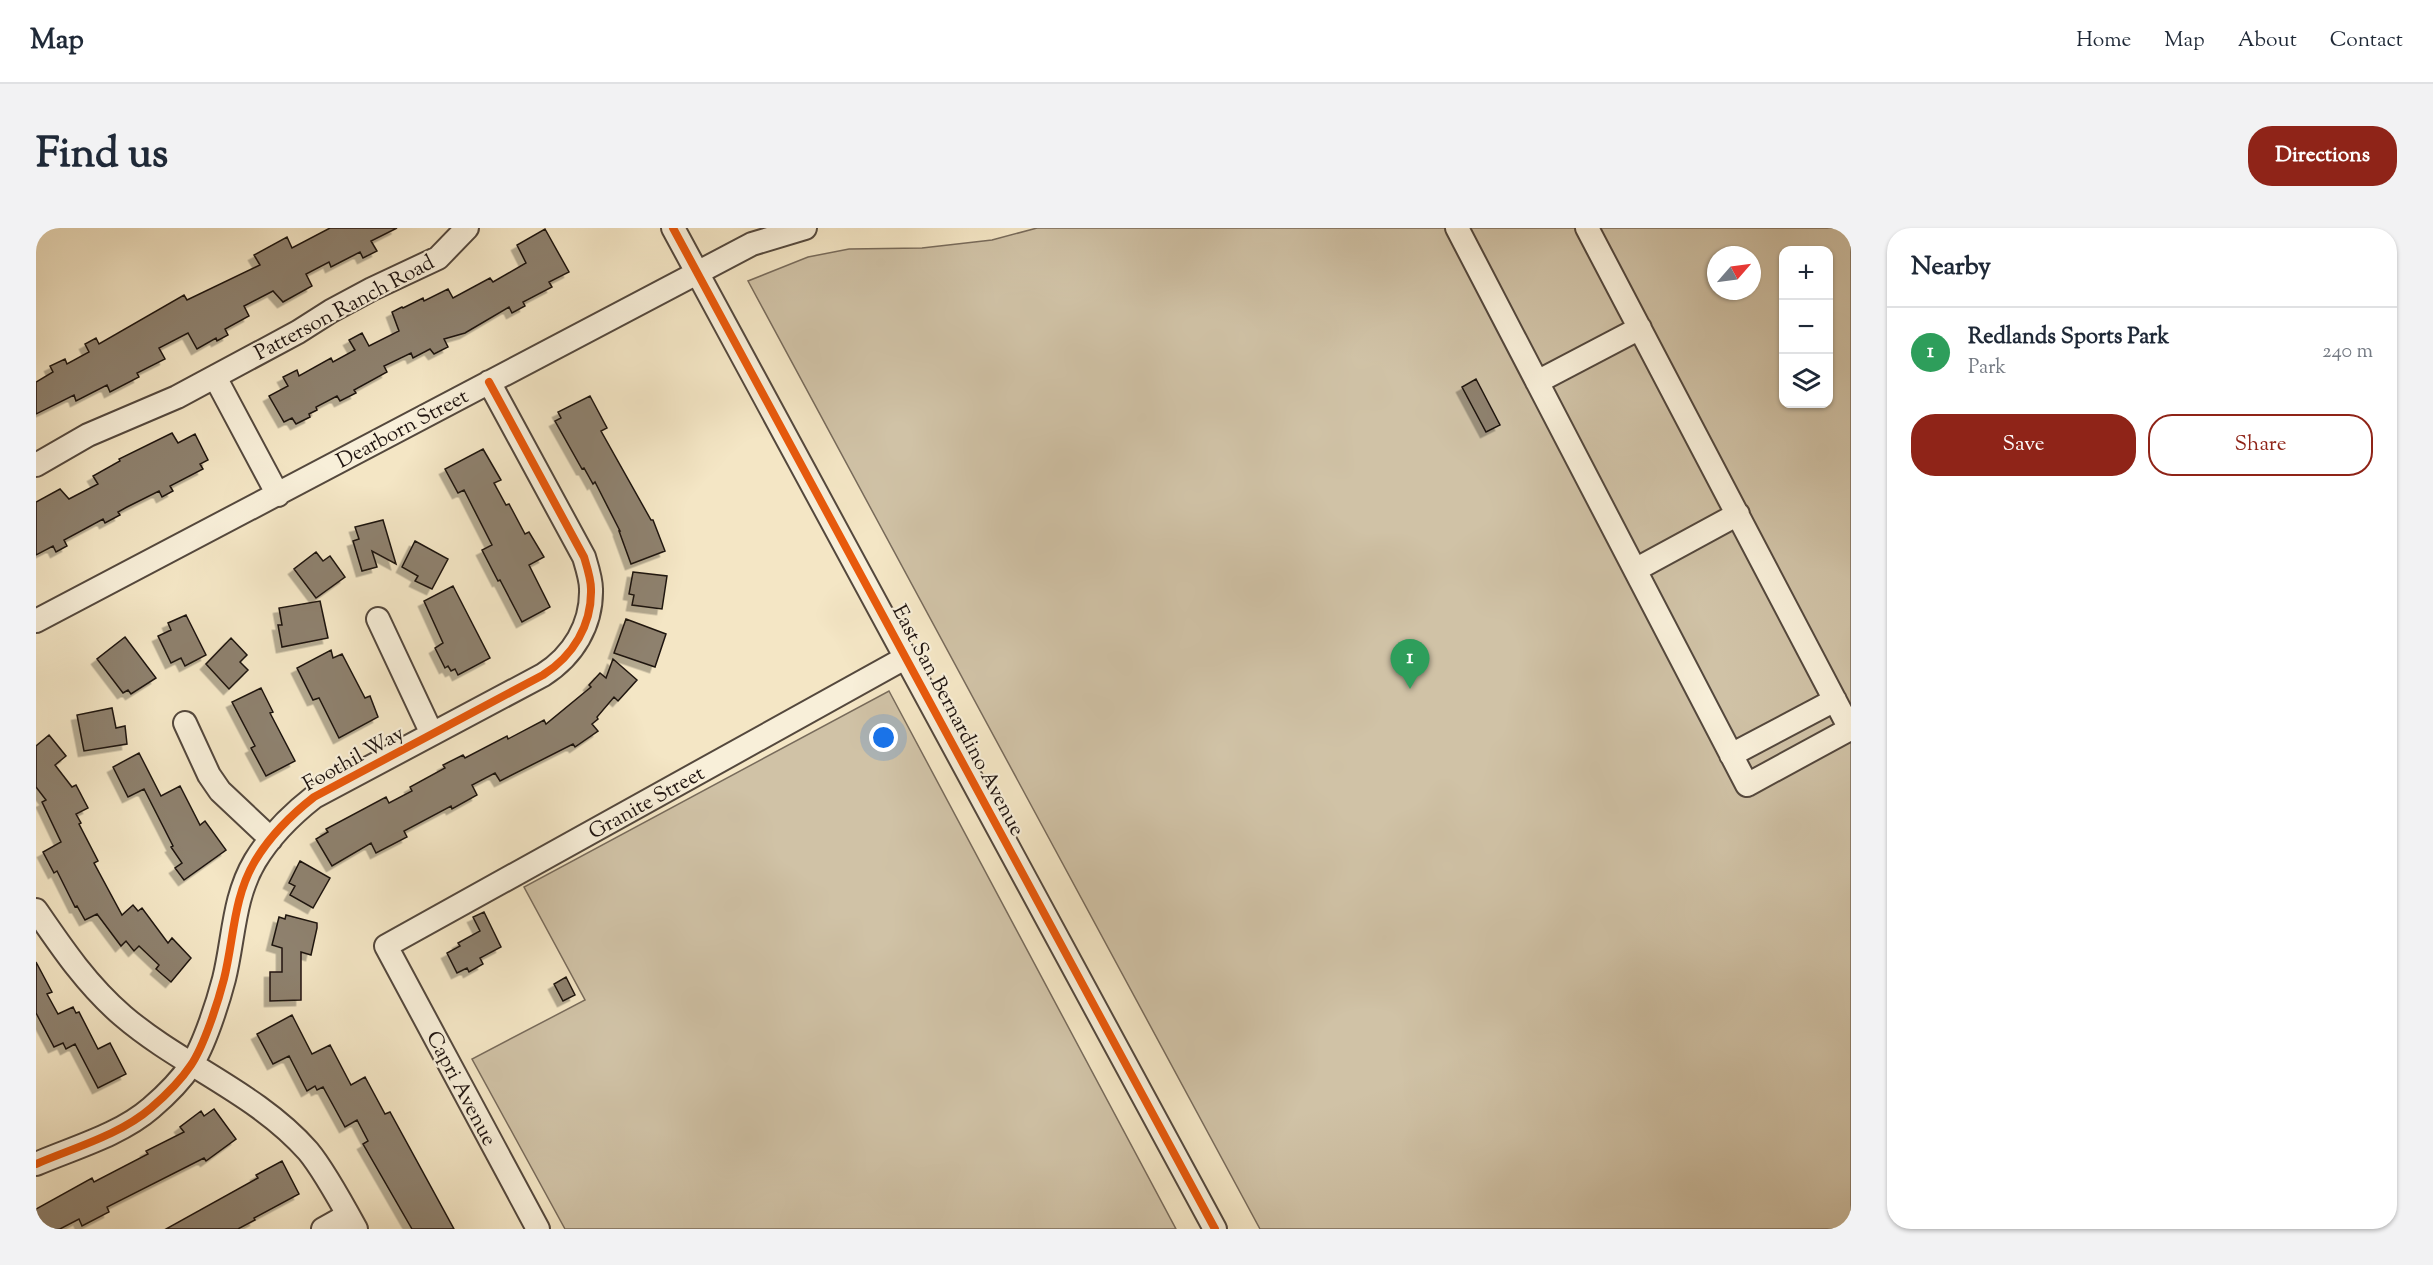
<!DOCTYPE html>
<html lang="en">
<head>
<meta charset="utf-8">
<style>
	:root { --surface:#fff; --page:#f2f2f3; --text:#1f2937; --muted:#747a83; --line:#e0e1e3; --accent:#8f2418 }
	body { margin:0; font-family:"Sorts Mill Goudy",serif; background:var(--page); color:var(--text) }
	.controls { position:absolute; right:18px; top:18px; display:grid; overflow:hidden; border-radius:12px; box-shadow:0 2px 4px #0004 }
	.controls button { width:54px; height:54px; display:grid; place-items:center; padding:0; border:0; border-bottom:2px solid var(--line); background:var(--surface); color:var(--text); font:30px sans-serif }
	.compass { position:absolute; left:1671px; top:18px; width:54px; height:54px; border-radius:50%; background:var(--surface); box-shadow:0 2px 4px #0004; rotate:62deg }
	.you { position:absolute; left:848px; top:510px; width:21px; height:21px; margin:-15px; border:4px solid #fff; border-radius:50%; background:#1a73e8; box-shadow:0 0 0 9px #1a73e833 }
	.badge { display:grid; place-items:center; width:39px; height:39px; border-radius:50%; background:var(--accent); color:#fff; font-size:20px; font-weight:700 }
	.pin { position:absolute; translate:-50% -50px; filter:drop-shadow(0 2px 3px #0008) }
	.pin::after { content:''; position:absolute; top:32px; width:21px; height:18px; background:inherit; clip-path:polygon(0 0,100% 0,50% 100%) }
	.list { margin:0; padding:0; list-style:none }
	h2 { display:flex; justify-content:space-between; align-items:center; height:78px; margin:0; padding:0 24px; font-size:26px }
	h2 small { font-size:20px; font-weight:400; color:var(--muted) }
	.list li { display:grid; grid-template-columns:39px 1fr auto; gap:18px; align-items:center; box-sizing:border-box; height:90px; padding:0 24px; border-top:2px solid var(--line) }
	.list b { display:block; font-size:22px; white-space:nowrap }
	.list p { margin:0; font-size:20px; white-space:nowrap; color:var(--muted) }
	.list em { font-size:20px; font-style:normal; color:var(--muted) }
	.actions { display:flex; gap:12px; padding:18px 24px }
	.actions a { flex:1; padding:14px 0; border:2px solid var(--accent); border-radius:24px; text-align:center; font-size:21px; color:var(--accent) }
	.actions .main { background:var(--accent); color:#fff }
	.icon { flex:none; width:33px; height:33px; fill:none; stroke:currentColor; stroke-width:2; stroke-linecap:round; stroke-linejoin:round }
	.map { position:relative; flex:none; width:1815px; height:1001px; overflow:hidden; border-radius:24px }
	header { display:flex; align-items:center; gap:36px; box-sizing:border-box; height:84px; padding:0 30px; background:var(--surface); border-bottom:2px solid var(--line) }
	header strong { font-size:28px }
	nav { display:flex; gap:33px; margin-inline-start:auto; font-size:21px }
	.intro { display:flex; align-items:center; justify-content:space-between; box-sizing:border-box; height:144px; padding:0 36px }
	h1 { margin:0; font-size:42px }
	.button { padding:15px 27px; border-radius:24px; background:var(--accent); color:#fff; font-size:21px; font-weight:700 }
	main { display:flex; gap:36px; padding:0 36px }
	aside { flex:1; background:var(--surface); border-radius:24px; box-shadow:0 2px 4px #0004 }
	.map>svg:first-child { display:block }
	.green { fill:#d0c2a6; stroke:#786b5b; stroke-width:1.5; fill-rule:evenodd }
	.building { fill:#8e816e; stroke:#1f1410; stroke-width:1.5; filter:url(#shadow) }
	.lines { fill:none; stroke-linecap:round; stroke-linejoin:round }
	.minor-casing { stroke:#54483d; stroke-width:26 }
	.minor { stroke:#f8efd9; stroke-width:22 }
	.cycleway-casing { stroke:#f8efd9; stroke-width:11 }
	.cycleway { stroke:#e8590c; stroke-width:8 }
	.labels { text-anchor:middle; stroke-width:4.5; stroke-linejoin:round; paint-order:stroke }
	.street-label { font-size:21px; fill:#1f1410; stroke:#f8efd9 }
</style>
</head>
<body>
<header>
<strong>Map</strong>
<nav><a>Home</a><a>Map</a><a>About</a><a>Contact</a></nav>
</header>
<div class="intro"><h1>Find us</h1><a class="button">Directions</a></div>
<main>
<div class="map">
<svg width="1815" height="1001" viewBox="0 0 1815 1001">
	<defs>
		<filter id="shadow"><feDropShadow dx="-5.5" dy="5.5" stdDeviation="0" flood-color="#0004"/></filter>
	</defs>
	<rect width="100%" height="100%" fill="#f4e6c5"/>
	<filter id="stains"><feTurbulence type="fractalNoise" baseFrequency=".00333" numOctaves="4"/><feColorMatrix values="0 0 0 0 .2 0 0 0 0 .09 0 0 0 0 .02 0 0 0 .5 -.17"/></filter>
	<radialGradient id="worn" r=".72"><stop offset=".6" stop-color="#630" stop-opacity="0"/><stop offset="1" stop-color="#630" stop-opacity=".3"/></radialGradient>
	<path class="green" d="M1001,0H1815V1001H1224L712,53L772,29L813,21L886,20L956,12ZM1748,22H1792V176H1748ZM1680,27H1716V63H1680Z
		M853,463L1140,1001H529L436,831L549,772L488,659Z"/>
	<path class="building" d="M294,0H361L335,13L341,23L327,30L324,24L295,39L293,34L270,46L276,58L247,74L237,63L208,78L213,88L189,101L192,107L181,113L180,110L161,121L152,105L123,120L129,131L101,145L103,149L74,164L71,157L40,173L38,167L0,186V154L17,144L14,138L29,131L31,136L53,124L49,116L60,110L63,116L148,67L151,72L224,37L218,27L251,9L256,20Z
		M509,1L533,44L513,54L516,59L487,74L489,78L476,85L473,79L429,105L408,111L412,119L398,126L394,121L377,130L375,125L348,138L351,144L318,162L320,165L304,173L301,168L280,179L281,182L273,186L274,189L260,196L256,190L248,194L233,168L252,158L247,149L261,142L263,148L295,130L297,134L319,122L313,112L326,105L333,118L363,103L356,84L366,79L367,80L387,70L388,73L412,61L417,70L454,50L457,54L490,35L481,17Z
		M1440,151L1464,197L1450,204L1426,159Z
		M554,168L571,200L565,203L615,292H617L629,323L595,336L583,303H584L559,254L557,256L548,240L546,241L519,193L525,190L522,184Z
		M136,205L142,215L159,206L172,232L164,236L167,241L134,258L137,263L126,269L123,263L91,279L82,284L84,287L69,295L67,291L28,312L31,318L20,324L17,318L0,327V274L24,261L33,271L62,256L57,248L84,233L83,231Z
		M447,221L465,252L458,255L470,277L473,276L489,306L493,304L508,329L493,337L514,379L486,394L464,352L462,353L446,322L456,317L428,262L422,265L409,241Z
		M347,292L360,336L336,323L341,339L326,343L317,313L323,311L319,299Z
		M379,313L412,331L396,361L379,353L382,348L366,339Z
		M280,324L287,333L294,328L309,349L280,370L258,341Z
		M597,344L631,348L626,381L596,377L598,367L593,366Z
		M417,358L454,430L422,447L419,441L415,443L412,438L409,440L399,420L407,415L388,373Z
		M284,373L292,410L246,419L242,397H246L243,380Z
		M150,387L170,427L149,438L145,430L135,435L122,408L135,402L132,395Z
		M590,391L630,406L619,439L578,425Z
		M89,409L120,450L95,466L92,462L87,465L61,431Z
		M195,410L211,427L204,434L212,442L193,461L170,436Z
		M295,422L297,430L306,426L329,470L334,468L342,489L303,510L283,470L277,472L261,440Z
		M577,431L601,452L582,473L578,469L561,489L562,491L556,496L562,503L539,519L537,516L464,553L459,545L436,557L441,567L416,581L415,578L368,603L371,609L340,625L335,615L296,638L280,611L292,604L290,601L350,569L353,575L376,563L374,559L409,540L407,537L427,527L429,530L471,508L472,511L508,492L510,496L555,459L553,457L564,445L570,450Z
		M225,460L237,484L234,485L259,533L230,548L215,520L219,518L196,474Z
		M76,480L80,500L89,498L91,516L48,523L41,487Z
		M13,507L30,528L19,537L36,559L40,557L52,580L40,586L45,595L43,596L62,633L58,635L86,687L97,677L102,683L106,680L132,715L136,710L155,730L135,754L120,741L123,737L103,718L98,723L90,713L85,718L61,686L49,692L41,678L39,679L21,643L18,645L7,624L25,614L6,574L10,572L0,559V518Z
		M103,525L125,568L144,558L164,597L169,593L190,622L148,652L139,640L146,635L135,619L137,618L108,561L92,569L77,539Z
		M264,633L294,650L277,680L254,667L259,658L253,655Z
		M448,684L465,719L444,730L447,736L433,744L431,740L421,745L411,725L424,718L422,715L444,703L437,689Z
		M250,687L281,695V700L275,727L265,724V772L234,773V744H246V720L236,717L243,689L249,691Z
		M0,734L16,764L11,766L22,786L37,779L40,785L43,784L62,821L74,815L90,846L62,860L39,816L30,821L27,815L18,819L0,785Z
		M530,749L539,767L527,773L518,756Z
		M256,787L276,826L294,817L315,857L329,849L349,886L354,884L418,1001H376L327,916L332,913L321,892L309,899L287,859L281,862L279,858L271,863L253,828L237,836L221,806Z
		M178,881L200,911L170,933L168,930L71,979L73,984L46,998L43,991L24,1001H3L0,996V981L56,950L58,954L112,926L110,923L148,904L144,899L165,883L168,888Z
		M246,933L263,966L218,990L219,992L202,1001H130L222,950L220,947Z"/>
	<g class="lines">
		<g class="minor-casing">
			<path id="minor" d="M637,0L1179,1001
				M1421,0L1711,557L1814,501L1551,0
				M179,149L242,267
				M1501,154L1604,100
				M0,237L52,207L141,169L262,104L295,83L336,61L402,30L431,0
				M1599,342L1702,286
				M342,391L396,506
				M0,393L716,16L769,0
				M149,495L173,547L184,563L235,611
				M1695,527L1799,472
				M0,682C26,720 51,757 87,788C144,837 221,865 272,923C287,941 308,979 320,1001
				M0,936C37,920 84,907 115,880C129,868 145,852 155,837C168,818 182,774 188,751C198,711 197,670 219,633C234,608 255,587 278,569L507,447C537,428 556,397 555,361C555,351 551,339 548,329L453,154
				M287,1001L312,987
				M502,1001L350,718L869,430"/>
		</g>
		<use href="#minor" class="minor"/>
		<g class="cycleway-casing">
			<path id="cycleway" d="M637,0L1179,1001
				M0,936C37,920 84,907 115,880C129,868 145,852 155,837C168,818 182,774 188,751C198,711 197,670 219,633C234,608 255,587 278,569L507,447C537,428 556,397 555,361C555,351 551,339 548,329L453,154"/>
		</g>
		<use href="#cycleway" class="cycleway"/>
	</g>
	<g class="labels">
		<g class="street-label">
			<text transform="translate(308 79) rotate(-28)" y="7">Patterson Ranch Road</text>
			<text transform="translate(366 200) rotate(-28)" y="7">Dearborn Street</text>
			<text transform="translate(923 492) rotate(62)" y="7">East San Bernardino Avenue</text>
			<text transform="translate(317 530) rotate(-29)" y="7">Foothil Way</text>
			<text transform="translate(610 574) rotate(-29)" y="7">Granite Street</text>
			<text transform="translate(426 860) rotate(62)" y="7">Capri Avenue</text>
		</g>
	</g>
	<rect width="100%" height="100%" filter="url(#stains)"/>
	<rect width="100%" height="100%" fill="url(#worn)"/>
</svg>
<div class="controls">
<button>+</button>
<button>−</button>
<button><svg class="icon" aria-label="layers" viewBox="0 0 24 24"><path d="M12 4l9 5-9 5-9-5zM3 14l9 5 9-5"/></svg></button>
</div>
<svg class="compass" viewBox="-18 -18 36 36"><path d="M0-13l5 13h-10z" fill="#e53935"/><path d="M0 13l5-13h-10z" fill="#747a83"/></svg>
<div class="you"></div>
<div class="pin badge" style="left:1374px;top:461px;background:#2e9e5b">1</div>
</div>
<aside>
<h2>Nearby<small></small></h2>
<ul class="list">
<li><span class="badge" style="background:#2e9e5b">1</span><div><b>Redlands Sports Park</b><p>Park</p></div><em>240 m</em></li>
</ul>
<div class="actions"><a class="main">Save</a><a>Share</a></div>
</aside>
</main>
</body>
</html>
